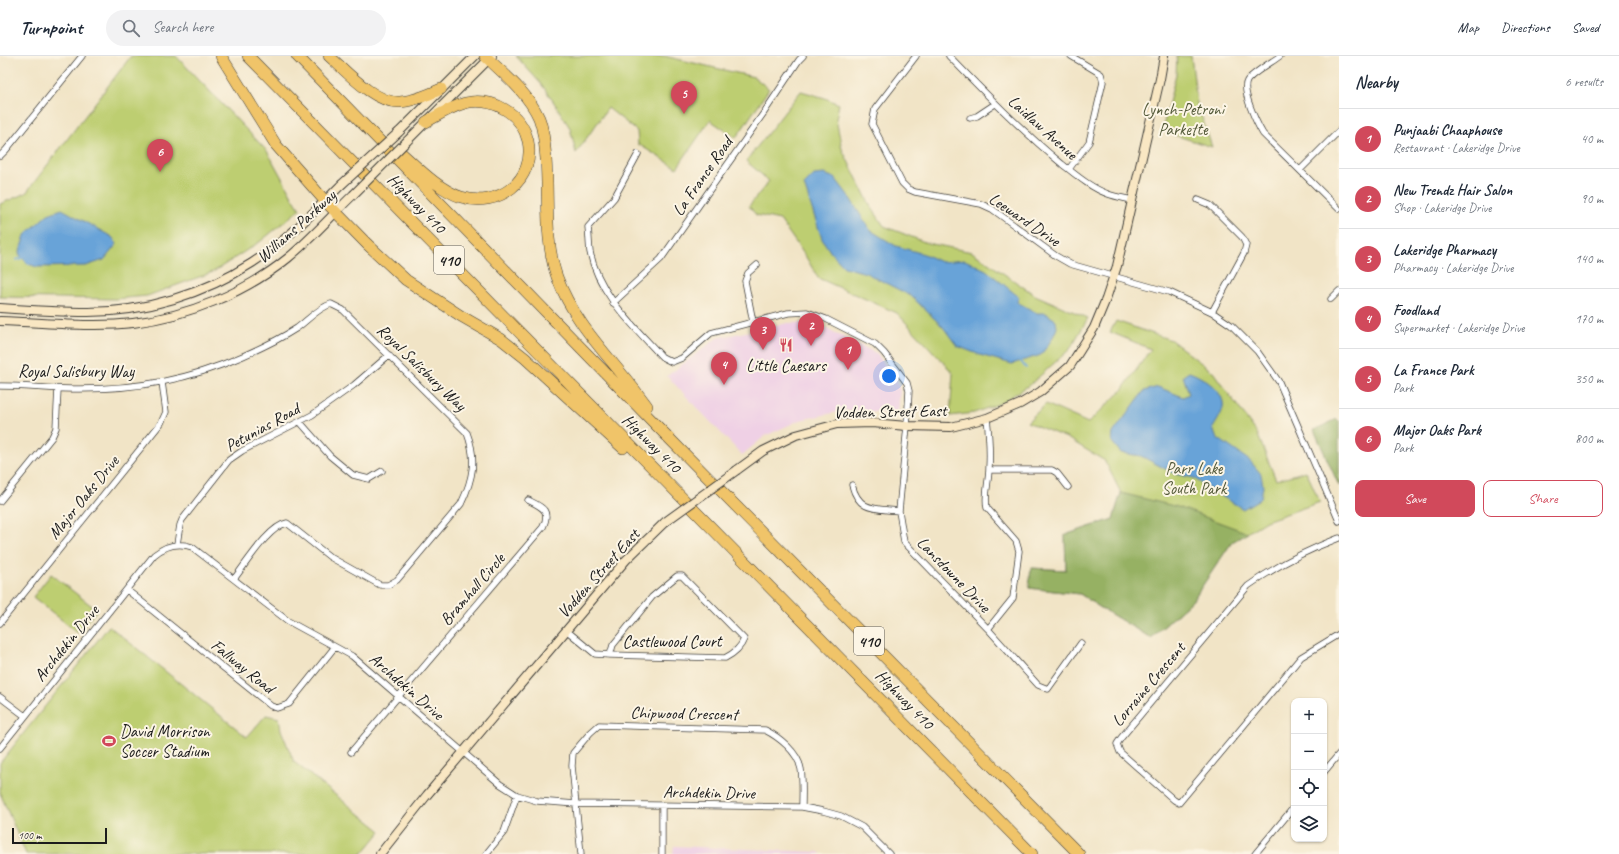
<!DOCTYPE html>
<html lang="en">
<head>
<meta charset="utf-8">
<style>
	:root { --surface:#fff; --page:#f2f2f3; --text:#1f2937; --muted:#747a83; --line:#e0e1e3; --accent:#d1495b }
	body { margin:0; font-family:Caveat,sans-serif; background:var(--page); color:var(--text) }
	.controls { position:absolute; right:12px; bottom:12px; display:grid; overflow:hidden; border-radius:8px; box-shadow:0 1px 3px #0004 }
	.controls button { width:36px; height:36px; display:grid; place-items:center; padding:0; border:0; border-bottom:1px solid var(--line); background:var(--surface); color:var(--text); font:20px sans-serif }
	.scale { position:absolute; left:12px; bottom:10px; width:95px; box-sizing:border-box; padding-left:4px; border:2px solid #1c1c1c; border-top:0; font-size:11px; line-height:14px; white-space:nowrap; color:#1c1c1c; -webkit-text-stroke:3px #fcf5e5; paint-order:stroke }
	.you { position:absolute; left:889px; top:320px; width:14px; height:14px; margin:-10px; border:3px solid #fff; border-radius:50%; background:#1a73e8; box-shadow:0 0 0 6px #1a73e833 }
	.badge { display:grid; place-items:center; width:26px; height:26px; border-radius:50%; background:var(--accent); color:#fff; font-size:13px; font-weight:700 }
	.pin { position:absolute; translate:-50% -33px; filter:drop-shadow(0 1px 2px #0008) }
	.pin::after { content:''; position:absolute; top:21px; width:14px; height:12px; background:inherit; clip-path:polygon(0 0,100% 0,50% 100%) }
	.list { margin:0; padding:0; list-style:none }
	h2 { display:flex; justify-content:space-between; align-items:center; height:52px; margin:0; padding:0 16px; font-size:17px }
	h2 small { font-size:13px; font-weight:400; color:var(--muted) }
	.list li { display:grid; grid-template-columns:26px 1fr auto; gap:12px; align-items:center; box-sizing:border-box; height:60px; padding:0 16px; border-top:1px solid var(--line) }
	.list b { display:block; font-size:15px; white-space:nowrap }
	.list p { margin:0; font-size:13px; white-space:nowrap; color:var(--muted) }
	.list em { font-size:13px; font-style:normal; color:var(--muted) }
	.actions { display:flex; gap:8px; padding:12px 16px }
	.actions a { flex:1; padding:9px 0; border:1px solid var(--accent); border-radius:8px; text-align:center; font-size:14px; color:var(--accent) }
	.actions .main { background:var(--accent); color:#fff }
	.icon { flex:none; width:22px; height:22px; fill:none; stroke:currentColor; stroke-width:2; stroke-linecap:round; stroke-linejoin:round }
	.map { position:relative; flex:none; width:1339px; height:798px; overflow:hidden }
	header { display:flex; align-items:center; gap:24px; box-sizing:border-box; height:56px; padding:0 20px; background:var(--surface); border-bottom:1px solid var(--line) }
	header strong { font-size:19px }
	nav { display:flex; gap:22px; margin-inline-start:auto; font-size:14px }
	.search { width:280px; height:36px; background:var(--page); display:flex; align-items:center; gap:10px; box-sizing:border-box; padding:0 14px; border-radius:22px; color:var(--muted); font-size:15px }
	main { display:flex }
	aside { flex:1; background:var(--surface) }
	.map>svg:first-child { display:block }
	.built { fill:#efd0e5 }
	.green { fill:#bdce71; stroke:#6c7546 }
	.forest { fill:#96b163; stroke:#596640 }
	.water { fill:#67a3d8; stroke:#42607a }
	.lines { fill:none; stroke-linecap:round; stroke-linejoin:round }
	.stream { stroke:#67a3d8; stroke-width:2 }
	.street-casing { stroke:#3c3a36; stroke-width:7 }
	.secondary-casing { stroke:#3c3a36; stroke-width:10 }
	.highway-casing { stroke:#3c3a36; stroke-width:12 }
	.street { stroke:#fff; stroke-width:5.5 }
	.secondary { stroke:#f9e7c3; stroke-width:8 }
	.highway { stroke:#f0c469; stroke-width:11 }
	.secondary-bridge-casing { stroke:#3c3a36; stroke-width:10; stroke-linecap:butt }
	.secondary-bridge { stroke:#f9e7c3; stroke-width:8 }
	.labels { text-anchor:middle; stroke-width:4; stroke-linejoin:round; paint-order:stroke }
	.shield { fill:#fcf5e5; stroke:#5f5d58; stroke-width:1 }
	.shield-label { font-size:16px; font-weight:bold; fill:#1c1c1c }
	.park-label { font-size:17px; fill:#545a3a; stroke:#fcf5e5 }
	.street-label { font-size:17px; fill:#1c1c1c; stroke:#fcf5e5 }
	.poi-label { font-size:17px; fill:#1c1c1c; stroke:#fcf5e5 }
</style>
</head>
<body>
<header>
<strong>Turnpoint</strong>
<div class="search"><svg class="icon" aria-label="search" viewBox="0 0 24 24"><circle cx="10" cy="10" r="6"/><path d="M15 15l6 6"/></svg>Search here</div>
<nav><a>Map</a><a>Directions</a><a>Saved</a></nav>
</header>
<main>
<div class="map">
<svg width="1339" height="798" viewBox="0 0 1339 798">
	<rect width="100%" height="100%" fill="#fcf5e5"/>
	<filter id="ink" filterUnits="userSpaceOnUse"><feTurbulence type="fractalNoise" baseFrequency=".025" numOctaves="2"/><feDisplacementMap in="SourceGraphic" scale="8" xChannelSelector="R" yChannelSelector="G"/><feConvolveMatrix kernelMatrix="1 2 1 2 8 2 1 2 1" color-interpolation-filters="sRGB"/></filter>
	<filter id="wash" filterUnits="userSpaceOnUse"><feTurbulence type="fractalNoise" baseFrequency=".012" numOctaves="4" result="noise"/><feDisplacementMap in="SourceGraphic" scale="16" xChannelSelector="R" yChannelSelector="G"/><feGaussianBlur stdDeviation="0.9" result="paint"/><feColorMatrix in="noise" values="0 0 0 0 0 0 0 0 0 0 0 0 0 0 0 0 0 1.4 0 .05"/><feComposite in="paint" operator="in"/></filter>
	<g filter="url(#wash)">
		<rect width="100%" height="100%" fill="#f1e4c6"/>
		<path class="built" d="M788,267H815L876,297L897,324L900,335L898,357L847,354L800,364L765,380L742,399L667,320L717,282Z
			M674,790L818,796L822,798H673Z"/>
		<path class="green" d="M131,0H176L267,95L293,142L300,153L261,185L213,216L147,240L115,243L0,241V148L26,137Z
			M516,0H664L754,21L769,33L736,82L710,64L677,112L638,88L637,75L608,52L576,97L570,72L555,48L542,29Z
			M1177,0H1191L1197,47L1212,91L1162,75L1176,18Z
			M801,35L825,42L839,48L836,63L842,93L870,149L884,170L927,187L972,196L1035,239L1088,262L1070,293L1031,328L1001,347L974,357L950,360L953,317L897,257L818,222L806,201L780,164L756,159L749,150L769,125L746,105Z
			M1116,265L1171,284L1213,316L1257,377L1276,424L1306,415L1320,446L1266,465L1232,486L1192,545L1151,582L1101,552L1080,538L1029,532L1031,512L1066,514L1065,479L1113,463L1121,437L1105,405L1067,382L1027,366L1046,348L1088,367L1122,334L1151,293L1110,276Z
			M51,518L97,554L78,577L33,541Z
			M109,570L247,681L266,659L279,662L281,674L294,706L381,775L362,798H26L0,737V707Z"/>
		<path class="forest" d="M1337,363L1339,365V430L1314,374Z
			M1121,437L1178,451L1248,477L1232,486L1192,545L1151,582L1101,552L1080,538L1029,532L1031,512L1066,514L1065,479L1113,463Z"/>
		<path class="water" d="M824,118L835,122L848,139L870,174L896,190L924,198L941,206L965,204L986,214L1019,241L1017,246L1037,257H1045L1056,264L1057,272L1052,283L1041,299L1012,308L980,299L957,290L943,271L911,240L866,217L844,211L831,197L822,183L804,129L814,119Z
			M62,153L112,181L117,188L104,204L86,210L37,211L28,208L19,198L25,179L48,158Z
			M1189,316C1201,320 1220,332 1223,346C1225,354 1217,365 1213,372L1216,381L1250,405L1261,418L1263,430L1261,442L1243,453L1203,429L1194,422L1175,418L1141,400L1121,397L1112,386L1113,377L1144,335L1158,331L1183,341L1189,338L1183,320Z"/>
		<g class="lines">
			<path class="stream" d="M16,204L24,201
				M1019,303L1026,312"/>
		</g>
	</g>
	<g filter="url(#ink)">
		<g class="lines">
			<g class="street-casing">
				<path id="street" d="M916,0L875,53L872,68L902,127L908,133L915,136L981,148L992,153L1056,200L1070,208L1169,236L1212,256L1231,269L1257,295L1279,326L1339,465
					M949,0C985,37 1022,75 1062,108C1076,119 1091,132 1108,138C1116,141 1124,142 1132,144
					M1280,0C1272,6 1251,18 1247,25C1241,35 1257,68 1263,78L1339,153
					M970,62L977,60L995,48
					M638,98L614,142L588,171C589,179 589,188 590,196C599,239 634,270 662,301L672,306L682,302L711,277L788,257L807,256L826,263L875,288L884,297L907,327L909,335L907,370L899,455L904,486L988,573L1038,629L1048,633L1081,587
					M0,100L6,94L82,0
					M1069,113L1089,86L1103,26L1101,18L1071,0
					M1300,114L1339,75
					M1198,144L1210,149L1242,181L1246,189L1244,197L1212,256
					M1331,243L1339,235
					M613,247L661,203L763,58L799,4L803,0
					M753,266L745,225L748,217L757,209
					M0,330C26,330 52,333 79,333C138,333 189,324 243,300C261,292 280,283 297,272C308,264 318,252 331,248L343,254L467,377C477,403 473,423 461,448L397,524L388,529H380L330,501L287,467C269,470 246,508 234,523
					M987,362C989,379 990,395 989,412C989,426 984,439 987,452L1016,485L1019,495L1013,542L988,573
					M300,366L330,400L353,419L369,423L382,415
					M989,414H1052L1057,417L1068,431
					M852,429C859,456 875,452 899,455
					M0,445L52,381L56,372L58,333
					M1339,482C1307,494 1276,510 1248,530L1121,682L1117,688L1120,696L1174,744L1179,747L1301,601L1339,578
					M177,488L180,469L182,464L229,404L242,395L312,359L354,329L389,299
					M127,534L271,650L277,652L289,648L334,592
					M0,567L161,367L166,356L162,326
					M566,574L595,598L610,599L725,602C733,598 741,591 744,583L682,520H677L652,541L613,589L610,599
					M0,641L25,660
					M0,692L154,499C165,490 178,486 192,491L288,565L352,600L500,728L517,739L537,745L576,748L802,751L823,755L841,760L862,771L889,798
					M351,696L543,471C551,454 542,451 528,444
					M1324,716L1339,698
					M662,749V798
					M486,798L504,776L517,739
					M581,798L572,710L573,697L590,677L599,669L765,674C779,681 798,696 801,713C803,725 802,739 802,751
					M1255,798L1294,751"/>
			</g>
			<g class="secondary-casing">
				<path id="secondary" d="M399,76L475,0
					M407,85L492,0
					M0,252C29,254 59,256 88,256C145,256 204,238 252,207C285,186 314,156 341,129
					M0,265C44,266 90,272 133,267C188,260 245,237 288,202C311,183 331,160 353,139
					M737,414L763,395L796,379L837,368L872,367L907,370L951,371L987,362L1020,348L1040,336L1070,310L1094,272L1106,243L1117,210L1160,23L1164,0
					M380,798L427,739L548,596L626,504L665,466"/>
			</g>
			<g class="highway-casing">
				<path id="highway" d="M221,0L276,89L325,145L367,188L406,224L461,260L501,283L525,302L623,392
					M248,0L1032,798
					M297,0L659,372L1079,798
					M329,0C346,15 375,48 400,46C414,45 428,39 441,33
					M485,0C504,18 528,37 539,62C544,75 545,90 546,103C549,142 544,184 557,221C575,271 617,308 647,350
					M399,95C416,110 439,134 461,141C498,153 536,124 528,85C521,56 492,41 465,47C451,51 438,59 426,66"/>
			</g>
			<use href="#street" class="street"/>
			<use href="#secondary" class="secondary"/>
			<use href="#highway" class="highway"/>
			<g class="secondary-bridge-casing">
				<path id="secondary-bridge" d="M341,129L399,76
					M353,139L407,85
					M665,466L737,414"/>
			</g>
			<use href="#secondary-bridge" class="secondary-bridge"/>
		</g>
	</g>
	<defs>
		<g id="restaurant-bare" transform="scale(1.08)"><path d="M-5-6h1v4h1v-4h1v4h1v-4h1v5L-1.5 .5V6h-2V.5L-5-1ZM5-6V6H3V1.5H1.5Q1.5-4 5-6Z" fill="#d1495b" stroke="#fcf5e5" stroke-width="2.5" paint-order="stroke"/></g>
		<g id="stadium-bare" transform="scale(1.08)"><path d="M0-5a6.5 5 0 1 0 0 10a6.5 5 0 1 0 0-10ZM-3.5-1.8h7v3.6h-7Z" fill="#d1495b" stroke="#fcf5e5" stroke-width="2.5" paint-order="stroke"/></g>
	</defs>
	<g fill-rule="evenodd">
		<use href="#restaurant-bare" x="786" y="289"/>
		<use href="#stadium-bare" x="109" y="685"/>
	</g>
	<g class="labels">
		<g class="shield">
			<rect x="434" y="190" width="30" height="28" rx="3"/>
			<rect x="854" y="571" width="30" height="28" rx="3"/>
		</g>
		<g class="shield-label">
			<text x="449" y="210">410</text>
			<text x="869" y="591">410</text>
		</g>
		<g class="park-label">
			<text x="1183" y="59">Lynch-Petroni<tspan x="1183" dy="20">Parkette</tspan></text>
			<text x="1194" y="418">Parr Lake<tspan x="1194" dy="20">South Park</tspan></text>
		</g>
		<g class="street-label">
			<text transform="translate(1043 71) rotate(42)" y="6">Laidlaw Avenue</text>
			<text transform="translate(702 120) rotate(-55)" y="6">La France Road</text>
			<text transform="translate(417 147) rotate(46)" y="6">Highway 410</text>
			<text transform="translate(1025 163) rotate(34)" y="6">Leeward Drive</text>
			<text transform="translate(296 170) rotate(-42)" y="6">Williams Parkway</text>
			<text transform="translate(422 311) rotate(44)" y="6">Royal Salisbury Way</text>
			<text x="76" y="321">Royal Salisbury Way</text>
			<text transform="translate(890 355) rotate(-1)" y="6">Vodden Street East</text>
			<text transform="translate(262 371) rotate(-29)" y="6">Petunias Road</text>
			<text transform="translate(652 387) rotate(45)" y="6">Highway 410</text>
			<text transform="translate(83 441) rotate(-51)" y="6">Major Oaks Drive</text>
			<text transform="translate(598 517) rotate(-48)" y="6">Vodden Street East</text>
			<text transform="translate(954 518) rotate(46)" y="6">Lansdowne Drive</text>
			<text transform="translate(472 533) rotate(-49)" y="6">Bramhall Circle</text>
			<text x="672" y="591">Castlewood Court</text>
			<text transform="translate(66 587) rotate(-51)" y="6">Archdekin Drive</text>
			<text transform="translate(243 610) rotate(39)" y="6">Fallway Road</text>
			<text transform="translate(1148 628) rotate(-50)" y="6">Lorraine Crescent</text>
			<text transform="translate(407 630) rotate(41)" y="6">Archdekin Drive</text>
			<text transform="translate(905 643) rotate(46)" y="6">Highway 410</text>
			<text transform="translate(684 657) rotate(1)" y="6">Chipwood Crescent</text>
			<text transform="translate(709 736) rotate(1)" y="6">Archdekin Drive</text>
		</g>
		<g class="poi-label">
			<text x="786" y="315">Little Caesars</text>
			<text x="120" y="681" text-anchor="start">David Morrison<tspan x="120" dy="20">Soccer Stadium</tspan></text>
		</g>
	</g>
</svg>
<div class="controls">
<button>+</button>
<button>−</button>
<button><svg class="icon" aria-label="locate" viewBox="0 0 24 24"><circle cx="12" cy="12" r="6"/><path d="M12 2v4M12 18v4M2 12h4M18 12h4"/></svg></button>
<button><svg class="icon" aria-label="layers" viewBox="0 0 24 24"><path d="M12 4l9 5-9 5-9-5zM3 14l9 5 9-5"/></svg></button>
</div>
<div class="scale">100 m</div>
<div class="you"></div>
<div class="pin badge" style="left:848px;top:314px">1</div>
<div class="pin badge" style="left:811px;top:290px">2</div>
<div class="pin badge" style="left:763px;top:294px">3</div>
<div class="pin badge" style="left:724px;top:329px">4</div>
<div class="pin badge" style="left:684px;top:58px">5</div>
<div class="pin badge" style="left:160px;top:116px">6</div>
</div>
<aside>
<h2>Nearby<small>6 results</small></h2>
<ul class="list">
<li><span class="badge">1</span><div><b>Punjaabi Chaaphouse</b><p>Restaurant · Lakeridge Drive</p></div><em>40 m</em></li>
<li><span class="badge">2</span><div><b>New Trendz Hair Salon</b><p>Shop · Lakeridge Drive</p></div><em>90 m</em></li>
<li><span class="badge">3</span><div><b>Lakeridge Pharmacy</b><p>Pharmacy · Lakeridge Drive</p></div><em>140 m</em></li>
<li><span class="badge">4</span><div><b>Foodland</b><p>Supermarket · Lakeridge Drive</p></div><em>170 m</em></li>
<li><span class="badge">5</span><div><b>La France Park</b><p>Park</p></div><em>350 m</em></li>
<li><span class="badge">6</span><div><b>Major Oaks Park</b><p>Park</p></div><em>800 m</em></li>
</ul>
<div class="actions"><a class="main">Save</a><a>Share</a></div>
</aside>
</main>
</body>
</html>
